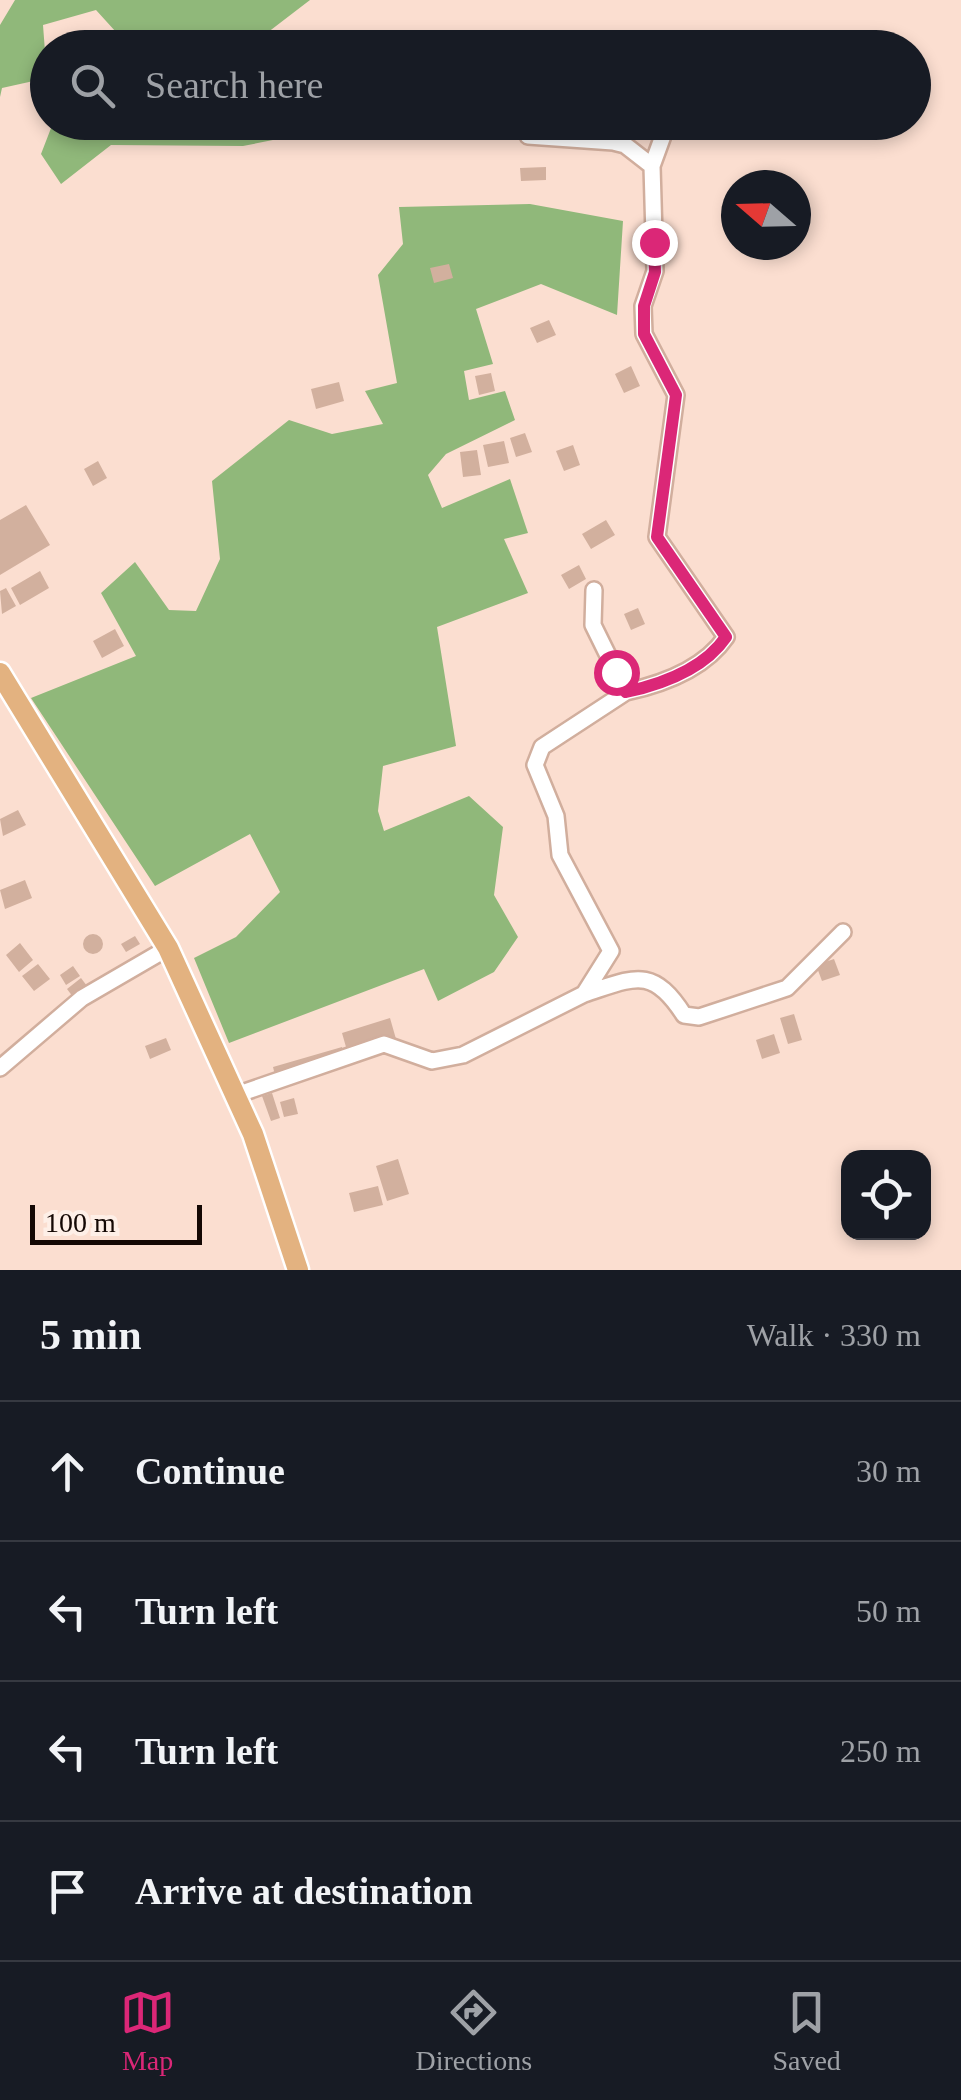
<!DOCTYPE html>
<html lang="en">
<head>
<meta charset="utf-8">
<style>
	:root { --surface:#171b24; --page:#20242c; --text:#f1f3f6; --muted:#9ea1a6; --line:#363941; --accent:#db2777 }
	body { margin:0; font-family:"Times New Roman",serif; background:var(--page); color:var(--text) }
	.controls { position:absolute; right:30px; bottom:30px; display:grid; overflow:hidden; border-radius:20px; box-shadow:0 5px 15px #0003 }
	.controls button { width:90px; height:90px; display:grid; place-items:center; padding:0; border:0; border-bottom:2px solid var(--line); background:var(--surface); color:var(--text); font:50px sans-serif }
	.compass { position:absolute; left:721px; top:170px; width:90px; height:90px; border-radius:50%; background:var(--surface); box-shadow:0 5px 15px #0003; rotate:290deg }
	.scale { position:absolute; left:30px; bottom:25px; width:172px; box-sizing:border-box; padding-left:10px; border:5px solid #140804; border-top:0; font-size:28px; line-height:35px; white-space:nowrap; color:#140804; -webkit-text-stroke:8px #feefe7; paint-order:stroke }
	.stop { position:absolute; width:30px; height:30px; margin:-22px; border:8px solid #db2777; border-radius:50%; background:#fff }
	.stop.end { background:#db2777; border-color:#fff; box-shadow:0 2px 10px #0008 }
	.list { margin:0; padding:0; list-style:none }
	h2 { display:flex; justify-content:space-between; align-items:center; height:130px; margin:0; padding:0 40px; font-size:42px }
	h2 small { font-size:32px; font-weight:400; color:var(--muted) }
	.list li { display:grid; grid-template-columns:65px 1fr auto; gap:30px; align-items:center; box-sizing:border-box; height:140px; padding:0 40px; border-top:2px solid var(--line) }
	.list b { display:block; font-size:38px; white-space:nowrap }
	.list em { font-size:32px; font-style:normal; color:var(--muted) }
	.icon { flex:none; width:55px; height:55px; fill:none; stroke:currentColor; stroke-width:2; stroke-linecap:round; stroke-linejoin:round }
	.map { position:relative; flex:none; width:961px; height:1270px; overflow:hidden }
	.search { position:absolute; background:var(--surface); box-shadow:0 5px 15px #0003; left:30px; right:30px; top:30px; height:110px; display:flex; align-items:center; gap:25px; box-sizing:border-box; padding:0 35px; border-radius:55px; color:var(--muted); font-size:38px }
	.sheet { height:690px; background:var(--surface) }
	nav { display:flex; justify-content:space-around; align-items:center; box-sizing:border-box; height:140px; border-top:2px solid var(--line); background:var(--surface); font-size:28px; color:var(--muted) }
	nav a { display:grid; justify-items:center; gap:5px }
	nav .on { color:var(--accent) }
	.map>svg:first-child { display:block }
	.forest { fill:#90b87a }
	.building { fill:#d2b09e }
	.lines { fill:none; stroke-linecap:round; stroke-linejoin:round }
	.minor-casing { stroke:#d1ae9d; stroke-width:20 }
	.major-casing { stroke:#fff; stroke-width:25 }
	.minor { stroke:#fff; stroke-width:15 }
	.major { stroke:#e3b280; stroke-width:20 }
	.route { stroke:#db2777; stroke-width:12 }
</style>
</head>
<body>
<div class="map">
<svg width="961" height="1270" viewBox="0 0 961 1270">
	<rect width="100%" height="100%" fill="#fbded0"/>
	<path class="forest" d="M15,0H310L263,36L265,47H118L126,43L96,10L43,25L47,78L2,88L0,97V25Z
		M53,123L307,122L308,133L243,146L111,145L61,184L41,154Z
		M530,204L623,221L617,315L541,284L476,309L493,364L464,371L469,400L505,391L515,420L446,454L428,475L442,508L510,479L528,533L504,539L528,593L437,627L456,746L383,766L378,811L384,831L469,796L503,827L494,895L518,937L494,972L438,1001L424,969L229,1043L194,958L236,937L280,892L250,834L155,886L31,698L136,656L101,593L135,562L169,610L196,611L220,559L212,481L289,420L332,434L383,424L365,391L397,383L378,275L403,244L399,207Z"/>
	<path class="building" d="M684,35L689,48H651V47Z
		M490,37L492,48H469L468,41Z
		M546,167V180L521,181L520,168Z
		M449,264L453,278L434,283L430,268Z
		M549,320L556,335L537,343L530,328Z
		M631,366L640,386L624,393L615,374Z
		M491,373L495,391L479,395L475,376Z
		M339,382L344,401L316,409L311,389Z
		M525,433L532,452L516,457L510,438Z
		M504,441L509,463L488,467L483,445Z
		M573,445L580,465L564,471L556,451Z
		M477,450L481,475L463,477L460,452Z
		M98,461L107,478L93,486L84,469Z
		M26,505L50,545L0,575V520Z
		M606,520L615,535L591,549L582,534Z
		M579,565L586,579L569,589L561,575Z
		M40,571L49,588L20,605L11,588Z
		M6,588L16,606L2,614L0,591Z
		M638,608L645,624L631,630L624,614Z
		M115,629L124,646L102,658L93,641Z
		M18,810L26,825L3,836L0,819Z
		M25,880L32,898L5,909L0,890Z
		M83 944a10 10 0 1 1 20 0a10 10 0 1 1-20 0Z
		M135,936L140,944L126,952L121,944Z
		M20,943L33,960L19,972L6,955Z
		M834,959L840,975L822,981L816,965Z
		M38,964L50,979L34,991L22,976Z
		M73,966L80,976L66,985L60,975Z
		M81,978L87,986L73,997L67,989Z
		M794,1014L802,1040L788,1044L780,1018Z
		M390,1018L396,1039L348,1054L342,1033Z
		M774,1034L780,1053L762,1059L756,1040Z
		M166,1038L171,1050L150,1059L145,1046Z
		M342,1047L344,1055L275,1075L273,1067Z
		M272,1093L280,1118L271,1121L262,1096Z
		M294,1098L298,1114L284,1117L280,1102Z
		M398,1159L409,1194L387,1201L376,1166Z
		M378,1186L383,1205L354,1212L349,1193Z"/>
	<g class="lines">
		<g class="minor-casing">
			<path id="minor" d="M528,136L613,142L625,145L652,166
				M626,692C663,684 704,669 726,637L657,537L676,395L644,334L643,306L655,271L652,166L668,122
				M584,994C634,978 652,965 684,1015L699,1017L787,988L843,932
				M0,1068L82,998L168,948
				M236,1095L384,1044L432,1061L463,1055L584,994L611,951L560,855L556,816L535,765L542,747L626,692L593,625L594,590"/>
		</g>
		<g class="major-casing">
			<path id="major" d="M0,673L168,948L253,1134L298,1270"/>
		</g>
		<use href="#minor" class="minor"/>
		<use href="#major" class="major"/>
	</g>
	<g class="lines">
		<path class="route" d="M616,672L626,692C663,684 704,669 726,637L657,537L676,395L644,334V306L655,272L654,242"/>
	</g>
</svg>
<div class="controls">
<button><svg class="icon" aria-label="locate" viewBox="0 0 24 24"><circle cx="12" cy="12" r="6"/><path d="M12 2v4M12 18v4M2 12h4M18 12h4"/></svg></button>
</div>
<svg class="compass" viewBox="-18 -18 36 36"><path d="M0-13l5 13h-10z" fill="#e53935"/><path d="M0 13l5-13h-10z" fill="#9ea1a6"/></svg>
<div class="scale">100 m</div>
<div class="stop" style="left:616px;top:672px"></div>
<div class="stop end" style="left:654px;top:242px"></div>
<div class="search"><svg class="icon" aria-label="search" viewBox="0 0 24 24"><circle cx="10" cy="10" r="6"/><path d="M15 15l6 6"/></svg>Search here</div>
</div>
<section class="sheet">
<h2>5 min<small>Walk · 330 m</small></h2>
<ul class="list">
<li><svg class="icon" aria-label="ahead" viewBox="0 0 24 24"><path d="M12 20V5M6 11l6-6 6 6"/></svg><div><b>Continue</b></div><em>30 m</em></li>
<li><svg class="icon" aria-label="left" viewBox="0 0 24 24"><path d="M17 20v-9H6M10 6l-5 5 5 5"/></svg><div><b>Turn left</b></div><em>50 m</em></li>
<li><svg class="icon" aria-label="left" viewBox="0 0 24 24"><path d="M17 20v-9H6M10 6l-5 5 5 5"/></svg><div><b>Turn left</b></div><em>250 m</em></li>
<li><svg class="icon" aria-label="arrive" viewBox="0 0 24 24"><path d="M6 21V4h12l-3 4 3 4H6"/></svg><div><b>Arrive at destination</b></div></li>
</ul>
</section>
<nav>
<a class="on"><svg class="icon" aria-label="map" viewBox="0 0 24 24"><path d="M3 6l6-2 6 2 6-2v14l-6 2-6-2-6 2zM9 4v14M15 6v14"/></svg>Map</a>
<a><svg class="icon" aria-label="directions" viewBox="0 0 24 24"><path d="M12 3l9 9-9 9-9-9zM9 14v-3h6M13 9l2 2-2 2"/></svg>Directions</a>
<a><svg class="icon" aria-label="saved" viewBox="0 0 24 24"><path d="M7 4h10v16l-5-4-5 4z"/></svg>Saved</a>
</nav>
</body>
</html>
